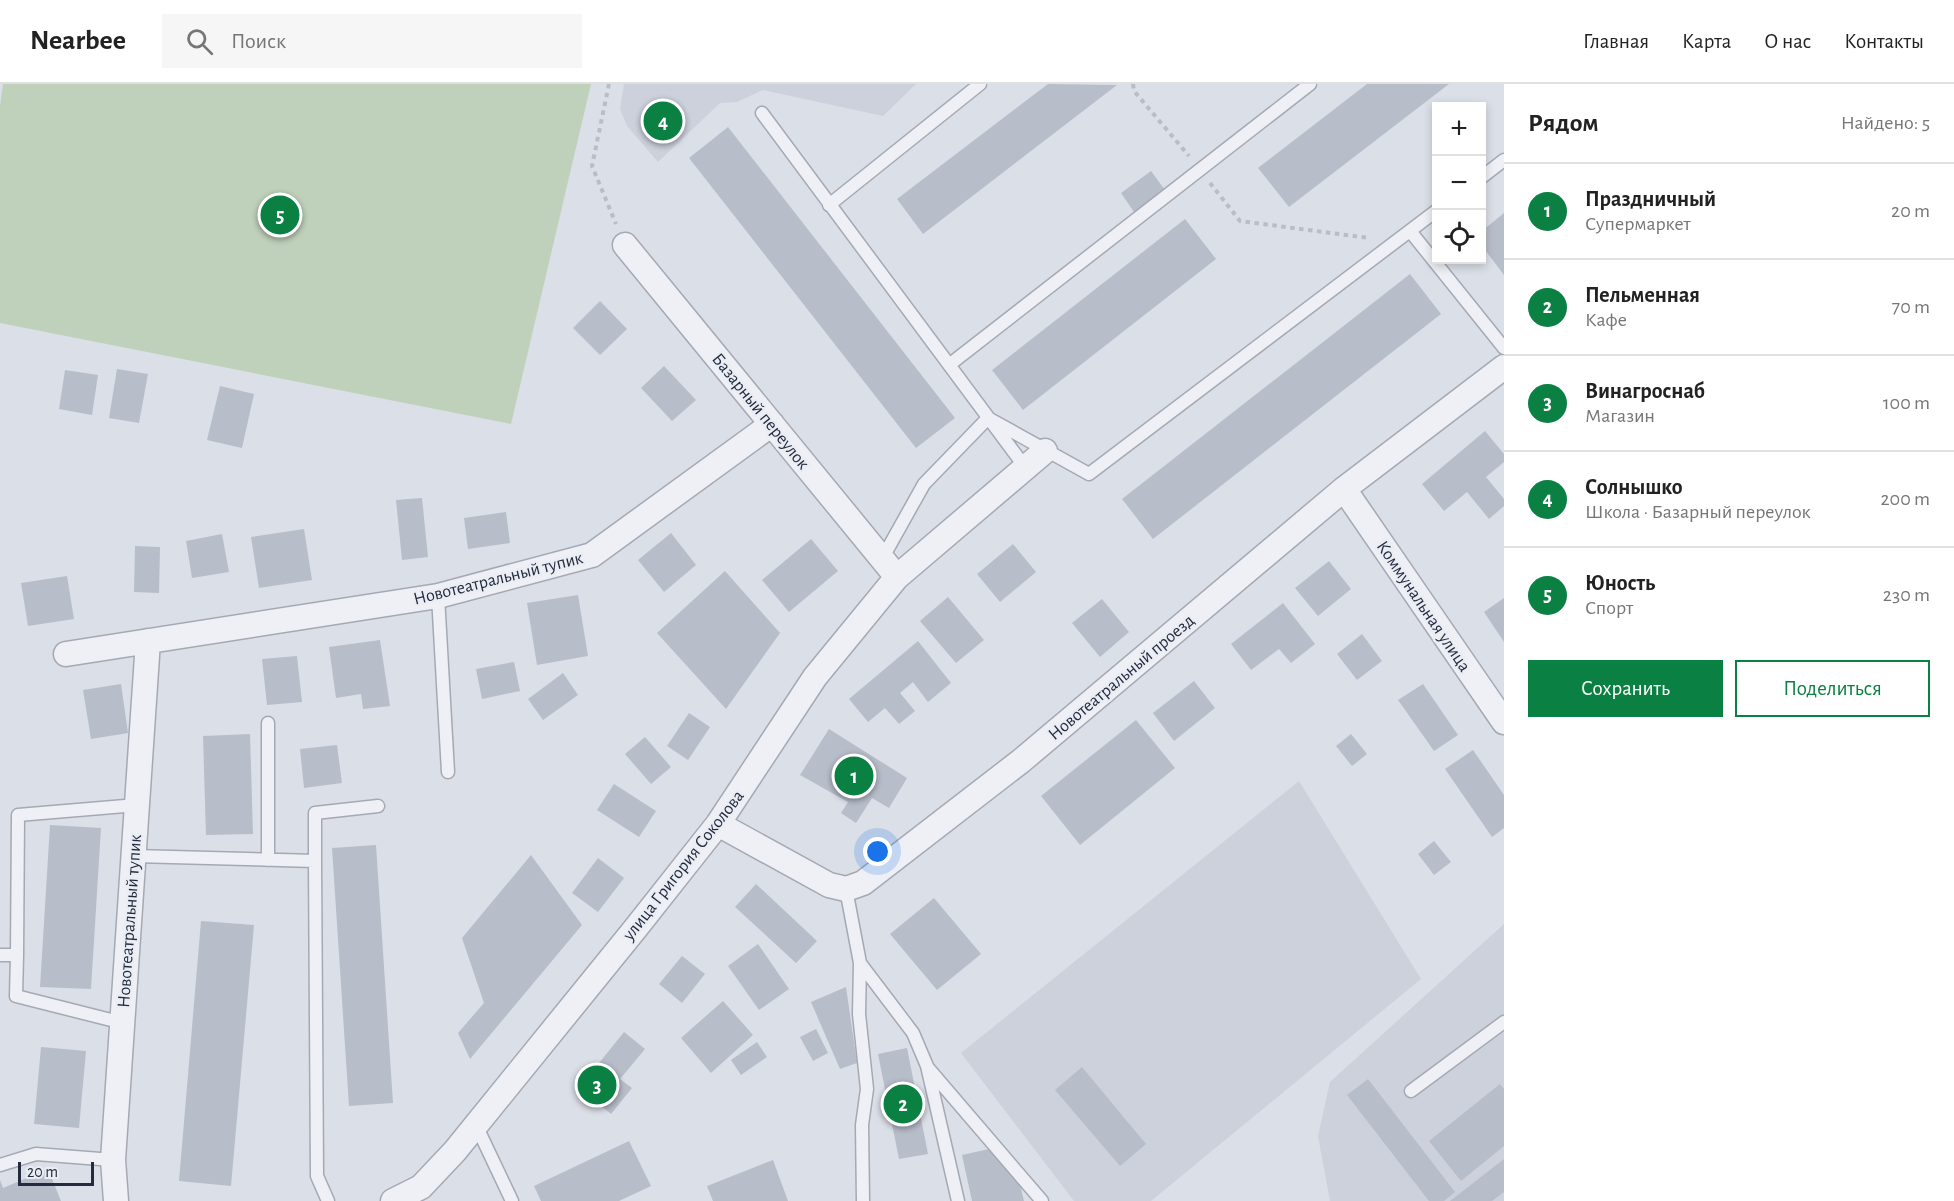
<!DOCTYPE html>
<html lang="ru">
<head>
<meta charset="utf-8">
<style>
	:root { --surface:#fff; --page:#f6f6f6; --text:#222; --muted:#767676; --line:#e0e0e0; --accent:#0b8043 }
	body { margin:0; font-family:"Alegreya Sans",sans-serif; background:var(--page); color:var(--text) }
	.controls { position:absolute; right:18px; top:18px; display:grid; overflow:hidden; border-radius:0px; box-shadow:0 3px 9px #0003 }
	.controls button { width:54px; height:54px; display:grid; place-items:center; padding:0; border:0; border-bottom:2px solid var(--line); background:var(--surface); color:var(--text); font:30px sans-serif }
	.scale { position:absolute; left:18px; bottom:15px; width:76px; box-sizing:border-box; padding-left:6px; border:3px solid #242b3e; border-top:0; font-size:16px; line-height:21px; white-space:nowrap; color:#242b3e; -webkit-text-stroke:4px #eaeef4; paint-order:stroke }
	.you { position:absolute; left:878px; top:768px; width:21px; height:21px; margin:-15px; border:4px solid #fff; border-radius:50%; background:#1a73e8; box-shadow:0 0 0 9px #1a73e833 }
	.badge { display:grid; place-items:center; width:39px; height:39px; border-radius:50%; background:var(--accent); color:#fff; font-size:20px; font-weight:700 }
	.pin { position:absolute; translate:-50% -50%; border:3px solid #fff; box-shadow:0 2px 6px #0006 }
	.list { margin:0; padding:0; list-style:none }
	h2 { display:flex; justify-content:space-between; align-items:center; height:78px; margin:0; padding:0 24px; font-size:26px }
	h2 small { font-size:20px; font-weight:400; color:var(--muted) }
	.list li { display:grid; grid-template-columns:39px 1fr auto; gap:18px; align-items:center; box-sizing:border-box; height:96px; padding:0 24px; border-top:2px solid var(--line) }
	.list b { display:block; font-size:22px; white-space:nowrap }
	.list p { margin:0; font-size:20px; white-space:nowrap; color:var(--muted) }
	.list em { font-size:20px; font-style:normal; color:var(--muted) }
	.actions { display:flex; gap:12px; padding:18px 24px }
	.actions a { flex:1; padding:14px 0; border:2px solid var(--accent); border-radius:0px; text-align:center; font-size:21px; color:var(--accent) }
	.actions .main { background:var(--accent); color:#fff }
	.icon { flex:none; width:33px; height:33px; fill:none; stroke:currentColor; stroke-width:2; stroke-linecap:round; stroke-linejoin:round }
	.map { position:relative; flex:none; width:1504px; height:1117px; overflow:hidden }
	header { display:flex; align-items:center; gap:36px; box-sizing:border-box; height:84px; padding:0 30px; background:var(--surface); border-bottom:2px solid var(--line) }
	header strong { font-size:28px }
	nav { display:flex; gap:33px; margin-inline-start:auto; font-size:21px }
	.search { width:420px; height:54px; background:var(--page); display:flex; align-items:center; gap:15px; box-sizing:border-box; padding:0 21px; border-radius:0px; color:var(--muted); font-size:22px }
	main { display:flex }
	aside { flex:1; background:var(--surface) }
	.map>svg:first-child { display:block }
	.built { fill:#cdd1dc }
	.green { fill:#bfd1bb }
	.building { fill:#b8bdca }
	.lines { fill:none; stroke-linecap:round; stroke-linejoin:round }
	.lane-casing { stroke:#a4a9b4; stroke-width:15 }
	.street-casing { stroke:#a4a9b4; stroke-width:27 }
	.path { stroke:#b9bdc5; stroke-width:4; stroke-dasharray:4.5 4.5; stroke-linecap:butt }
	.lane { stroke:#eef0f5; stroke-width:12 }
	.street { stroke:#eef0f5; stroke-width:24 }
	.labels { text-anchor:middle; stroke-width:5; stroke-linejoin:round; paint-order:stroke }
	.street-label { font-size:18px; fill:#242b3e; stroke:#eaeef4 }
</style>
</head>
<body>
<header>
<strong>Nearbee</strong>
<div class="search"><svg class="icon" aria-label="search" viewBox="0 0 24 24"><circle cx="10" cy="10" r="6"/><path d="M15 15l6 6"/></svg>Поиск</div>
<nav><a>Главная</a><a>Карта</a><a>О нас</a><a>Контакты</a></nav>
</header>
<main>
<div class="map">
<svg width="1504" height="1117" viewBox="0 0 1504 1117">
	<rect width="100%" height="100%" fill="#dbdfe7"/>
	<path class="built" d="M624,0H916L883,32L763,6L737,18L720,19L658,78L627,42L620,25Z
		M1299,697L1421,895L1151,1117H1074L961,969Z
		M1504,840V1117H1330L1318,1052L1330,998Z"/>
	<path class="green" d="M3,0H591L511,340L0,239V22Z"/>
	<path class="building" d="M1048,0L1117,1L923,150L897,115Z
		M1367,0H1449L1289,123L1258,84Z
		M728,43L955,334L916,364L689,74Z
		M1151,87L1165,106L1134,128L1121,109Z
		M1504,129V191L1482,162V147Z
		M1185,135L1216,175L1023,326L992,286Z
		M1410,190L1441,230L1153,455L1122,415Z
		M600,217L627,245L600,271L573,244Z
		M664,282L696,316L672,337L641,304Z
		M117,285L148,290L139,339L109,334Z
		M65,286L98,291L92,331L59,325Z
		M220,302L254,310L242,364L207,356Z
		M1485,347L1504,370V378L1486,393L1504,415V422L1489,435L1467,408L1444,427L1422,400Z
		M422,414L428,473L402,476L396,416Z
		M506,428L510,459L468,465L464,434Z
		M304,445L312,496L259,504L251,453Z
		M671,449L696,481L664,508L638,476Z
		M222,450L229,488L192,494L186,457Z
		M811,455L838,487L789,528L762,496Z
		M1013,460L1036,488L1000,518L977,490Z
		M135,462L160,463L159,509L134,508Z
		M1329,477L1351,505L1318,532L1295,504Z
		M725,487L780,549L726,625L657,549Z
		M67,492L74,535L28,542L21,499Z
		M578,511L588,572L537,581L527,519Z
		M948,513L984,556L956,579L920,537Z
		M1504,514V558L1484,528Z
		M1102,515L1129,548L1100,573L1072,539Z
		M1283,519L1315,560L1291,579L1279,565L1251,586L1231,560Z
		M1362,550L1382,577L1357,596L1337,570Z
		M380,556L390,622L363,625L361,610L336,614L329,563Z
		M918,557L951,599L928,618L913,598L900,609L915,627L899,640L885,624L868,638L849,615Z
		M297,572L302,618L267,621L262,575Z
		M514,578L520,607L482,615L476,585Z
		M563,589L578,611L543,636L528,615Z
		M1194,597L1215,624L1174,657L1153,629Z
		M121,600L128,649L91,655L83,606Z
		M1423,600L1458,651L1434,667L1398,616Z
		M689,629L710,643L688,676L667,662Z
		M1136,636L1175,684L1080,761L1041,712Z
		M829,645L907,694L889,724L872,714L856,739L841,729L848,718L800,691Z
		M250,650L253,750L206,751L203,652Z
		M1351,650L1367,670L1352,682L1336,662Z
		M645,653L671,683L651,700L625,670Z
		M337,661L342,699L304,704L300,665Z
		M1473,666L1504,711V744L1492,753L1445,685Z
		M614,700L656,727L639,753L597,726Z
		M50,741L101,744L91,905L40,903Z
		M1434,757L1451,778L1434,791L1418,770Z
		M376,761L393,1019L349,1022L332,764Z
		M531,771L582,841L470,975L458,949L484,919L462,854Z
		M598,774L624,794L598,828L572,809Z
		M756,800L817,857L796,879L735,823Z
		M934,814L981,870L937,906L890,850Z
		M201,837L254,841L231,1102L179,1097Z
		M758,860L789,905L759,926L728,882Z
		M682,872L705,890L682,919L659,900Z
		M846,903L857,979L840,985L811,918Z
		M723,917L753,951L711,989L681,954Z
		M816,945L828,969L813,977L800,953Z
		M624,948L645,965L620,995L632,1004L611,1030L579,1004Z
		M757,958L767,973L741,991L731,976Z
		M41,963L86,967L79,1044L34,1040Z
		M907,964L928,1070L899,1075L878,970Z
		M1082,983L1146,1060L1120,1082L1055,1006Z
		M1368,995L1455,1108L1444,1117H1429L1347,1011Z
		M1500,1000L1504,1005V1062L1461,1097L1429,1057Z
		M629,1057L651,1102L619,1117H541L534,1102Z
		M989,1065L1019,1096L1024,1117H972L962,1071Z
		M1504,1075V1108L1492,1117H1450Z
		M773,1076L788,1117H713L707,1102Z
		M48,1085L61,1117H0V1096L3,1104Z"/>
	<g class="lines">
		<g class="lane-casing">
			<path id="lane" d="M762,29L1025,383
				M1482,93L1504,76
				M829,121L980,0
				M1410,147L1504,264
				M949,281L1310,0
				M882,475L924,400L988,334L1089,390L1436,127
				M438,512L448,688
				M134,772L315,777L317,1092L328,1117
				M268,776V639
				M315,777V729L378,722
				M846,805L860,879L913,949L927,982L958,1117
				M0,871H17L18,731L137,721
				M17,871L16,912L123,939
				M860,879L859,930L867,1005L862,1041L863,1117
				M928,984L1042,1117
				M1411,1007L1504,938
				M476,1041L512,1117
				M0,1081L36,1070L113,1076"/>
		</g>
		<g class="street-casing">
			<path id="street" d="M625,161L897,493
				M1344,405L1504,638
				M66,570L438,512L592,471L772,340
				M718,740L829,801L846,805L863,799L1021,677L1344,405L1504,283
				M116,1117L113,1076L148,557
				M393,1117L421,1103L455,1067L635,845L718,740L815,593L897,493L1045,367"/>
		</g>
		<path class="path" d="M609,0L592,82L616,140
			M1133,0L1134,7L1189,72
			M1210,99L1240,137L1369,154"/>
		<use href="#lane" class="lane"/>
		<use href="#street" class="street"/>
	</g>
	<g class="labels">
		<g class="street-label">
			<text transform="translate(761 327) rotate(51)" y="6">Базарный переулок</text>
			<text transform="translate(498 494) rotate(-14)" y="6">Новотеатральный тупик</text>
			<text transform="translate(1424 522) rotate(56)" y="6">Коммунальная улица</text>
			<text transform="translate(1121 593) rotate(-40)" y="6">Новотеатральный проезд</text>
			<text transform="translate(683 781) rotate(-52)" y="6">улица Григория Соколова</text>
			<text transform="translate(129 837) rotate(-86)" y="6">Новотеатральный тупик</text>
		</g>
	</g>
</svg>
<div class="controls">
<button>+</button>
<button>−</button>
<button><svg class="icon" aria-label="locate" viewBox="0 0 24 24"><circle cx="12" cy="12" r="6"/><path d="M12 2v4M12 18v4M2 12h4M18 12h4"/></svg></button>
</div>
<div class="scale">20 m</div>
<div class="you"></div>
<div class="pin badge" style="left:854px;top:692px">1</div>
<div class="pin badge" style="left:903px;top:1020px">2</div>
<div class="pin badge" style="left:597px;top:1001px">3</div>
<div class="pin badge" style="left:663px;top:37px">4</div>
<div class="pin badge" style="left:280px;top:131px">5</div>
</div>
<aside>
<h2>Рядом<small>Найдено: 5</small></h2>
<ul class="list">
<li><span class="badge">1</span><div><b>Праздничный</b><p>Супермаркет</p></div><em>20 m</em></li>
<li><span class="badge">2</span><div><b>Пельменная</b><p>Кафе</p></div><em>70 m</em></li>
<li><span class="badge">3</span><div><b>Винагроснаб</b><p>Магазин</p></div><em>100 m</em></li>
<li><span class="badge">4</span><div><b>Солнышко</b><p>Школа · Базарный переулок</p></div><em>200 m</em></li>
<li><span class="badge">5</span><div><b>Юность</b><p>Спорт</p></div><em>230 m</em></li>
</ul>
<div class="actions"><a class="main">Сохранить</a><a>Поделиться</a></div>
</aside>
</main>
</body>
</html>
